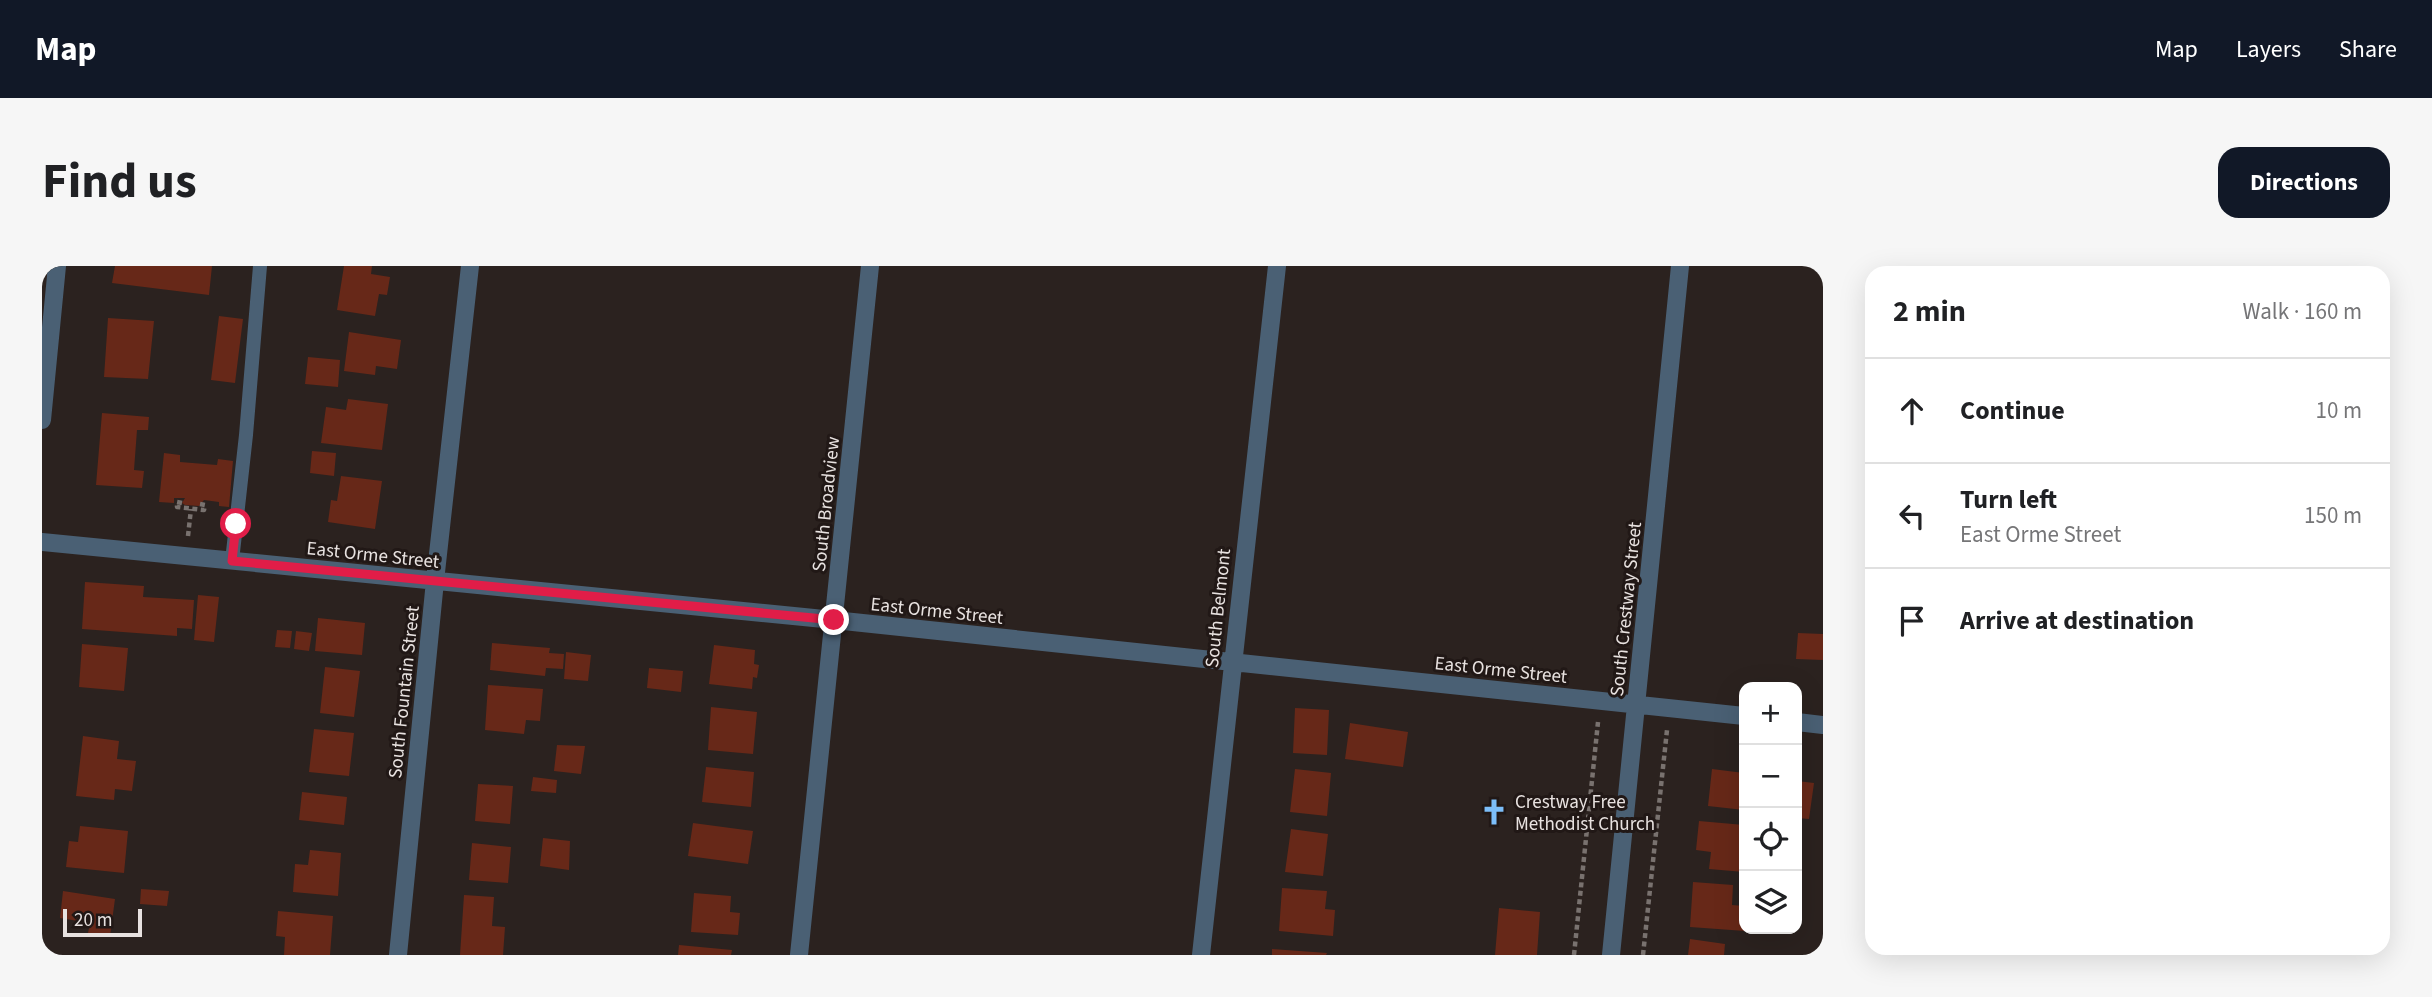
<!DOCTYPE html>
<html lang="en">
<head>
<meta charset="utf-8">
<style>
	:root { --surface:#fff; --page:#f6f6f6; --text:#202124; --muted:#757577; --line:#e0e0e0; --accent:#111827 }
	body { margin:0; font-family:"Source Sans 3",sans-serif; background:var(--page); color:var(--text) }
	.controls { position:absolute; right:21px; bottom:21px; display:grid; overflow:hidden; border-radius:14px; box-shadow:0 7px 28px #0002 }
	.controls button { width:63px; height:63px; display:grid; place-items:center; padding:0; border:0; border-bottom:2px solid var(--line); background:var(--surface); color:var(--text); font:35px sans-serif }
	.scale { position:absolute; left:21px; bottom:18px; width:79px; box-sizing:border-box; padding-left:7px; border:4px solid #e8e2e0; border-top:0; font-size:19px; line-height:24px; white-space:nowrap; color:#e8e2e0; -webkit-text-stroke:5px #211816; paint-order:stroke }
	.stop { position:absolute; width:21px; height:21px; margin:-16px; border:5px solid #e11d48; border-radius:50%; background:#fff }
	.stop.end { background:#e11d48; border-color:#fff; box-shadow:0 2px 7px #0008 }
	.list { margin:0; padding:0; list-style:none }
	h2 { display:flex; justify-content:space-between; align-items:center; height:91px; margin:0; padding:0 28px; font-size:30px }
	h2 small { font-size:23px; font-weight:400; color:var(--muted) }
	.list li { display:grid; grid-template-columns:46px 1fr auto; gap:21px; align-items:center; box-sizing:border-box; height:105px; padding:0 28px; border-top:2px solid var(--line) }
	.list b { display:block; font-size:26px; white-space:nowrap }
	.list p { margin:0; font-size:23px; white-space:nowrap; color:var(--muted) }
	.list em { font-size:23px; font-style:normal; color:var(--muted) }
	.icon { flex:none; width:38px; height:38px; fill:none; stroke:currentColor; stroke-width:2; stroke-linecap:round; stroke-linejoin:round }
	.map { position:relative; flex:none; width:1781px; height:689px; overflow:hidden; border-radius:21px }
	header { display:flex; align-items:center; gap:42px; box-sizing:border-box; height:98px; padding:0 35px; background:var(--accent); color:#fff }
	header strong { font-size:33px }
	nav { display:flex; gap:38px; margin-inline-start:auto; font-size:24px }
	.intro { display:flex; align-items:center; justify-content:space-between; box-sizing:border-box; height:168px; padding:0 42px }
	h1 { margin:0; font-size:49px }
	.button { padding:18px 32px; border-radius:21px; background:var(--accent); color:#fff; font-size:24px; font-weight:700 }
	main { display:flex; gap:42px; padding:0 42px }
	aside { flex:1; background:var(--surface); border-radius:21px; box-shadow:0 7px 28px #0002 }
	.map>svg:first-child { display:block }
	.building { fill:#672818 }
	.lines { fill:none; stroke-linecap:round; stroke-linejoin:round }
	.path { stroke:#79726f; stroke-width:4.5; stroke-dasharray:5 3.5; stroke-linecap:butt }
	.lane { stroke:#4a6074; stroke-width:14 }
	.street { stroke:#4a6074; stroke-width:18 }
	.route { stroke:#e11d48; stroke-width:9 }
	.labels { text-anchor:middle; stroke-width:6; stroke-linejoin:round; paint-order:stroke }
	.street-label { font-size:19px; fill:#e8e2e0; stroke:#211816 }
	.poi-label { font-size:19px; fill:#e8e2e0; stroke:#211816; text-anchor:start }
</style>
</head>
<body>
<header>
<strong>Map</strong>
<nav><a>Map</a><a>Layers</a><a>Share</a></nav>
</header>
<div class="intro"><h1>Find us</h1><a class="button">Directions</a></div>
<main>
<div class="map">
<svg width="1781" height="689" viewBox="0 0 1781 689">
	<rect width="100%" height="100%" fill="#2b221f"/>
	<path class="building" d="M73,0H170L167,29L70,17Z
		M302,0H330L329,8L348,11L345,29L337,28L333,50L295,44Z
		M177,50L201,53L193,117L169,114Z
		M66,52L112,55L106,113L62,111Z
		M307,66L359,74L355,103L334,100L333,109L302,105Z
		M266,91L298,94L296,121L263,118Z
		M306,133L346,138L340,184L279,177L284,141L304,144Z
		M60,147L107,151L106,164H95L92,204L102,205L100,222L54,219Z
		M270,185L294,187L292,210L268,207Z
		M122,187L138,189V196L175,199L176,193L191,195L187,241L177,240V236L162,234L157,240L143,239L140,237L143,232H132V237L117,236Z
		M299,210L340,215L333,263L286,256L289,234L295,235Z
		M43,316L102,320L101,331L152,334L150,363L135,362V370L40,363Z
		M156,329L177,331L172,376L152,374Z
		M276,352L323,357L320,389L273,385Z
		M235,364L250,365L248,382L233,381Z
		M254,365L270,367L267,385L252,383Z
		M1756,367L1781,368V394L1754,393Z
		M450,377L508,382L507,387L522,388L521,403L504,402L503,410L448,404Z
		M40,378L86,382L82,425L37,421Z
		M672,379L713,384L712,398L717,399L715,412L711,411L710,423L667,418Z
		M524,386L549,389L546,415L522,413Z
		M283,401L318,405L312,451L278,447Z
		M607,402L641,405L639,426L605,422Z
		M446,419L501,423L498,455L484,454L482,468L443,464Z
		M669,441L715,446L711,488L666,484Z
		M1253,442L1287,444L1285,489L1251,487Z
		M1308,457L1366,466L1361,501L1303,493Z
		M272,463L312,467L307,510L267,506Z
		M41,470L77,475L75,493L94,495L90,525L73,523L72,534L34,530Z
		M515,479L543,480L539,508L512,505Z
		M664,501L712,506L709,541L660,536Z
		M1253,503L1289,507L1285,550L1248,546Z
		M1670,503L1702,507V544L1666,540Z
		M491,511L515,514L514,527L489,525Z
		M1755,515L1772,517L1767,553L1755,552Z
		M436,518L471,520L468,558L433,555Z
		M260,526L305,531L302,559L257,554Z
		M1657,555L1702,559V606L1667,603L1669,586L1654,584Z
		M651,557L711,565L706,598L646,590Z
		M38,560L86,565L82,607L24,601L27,575L36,576Z
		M1249,563L1286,568L1281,610L1243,606Z
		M501,572L528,575L527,604L498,600Z
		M430,577L469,581L466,617L427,614Z
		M268,584L299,587L296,630L251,626L253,598L266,599Z
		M1651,616L1691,619L1690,639L1702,640L1703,665L1648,661Z
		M1240,622L1285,625L1283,643L1293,644L1291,670L1237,665Z
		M99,623L127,625L125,640L98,638Z
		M21,625L73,633L68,670L46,667L48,657L18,652Z
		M652,627L689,630L688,646L698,647L696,669L649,666Z
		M422,629L452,631L450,660L463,661L461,689H418Z
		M1457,642L1498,646L1495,689H1453Z
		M236,645L291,650L288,689H242L243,671L234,670Z
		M1648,673L1683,678L1682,689H1646Z
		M637,679L690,684L689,689H636Z
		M1230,683L1285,687L1284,689H1230Z"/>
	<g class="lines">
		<path class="path" d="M140,237L135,236V241L162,244L163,239L158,238
			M146,270L149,243
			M1532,689L1556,456
			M1601,689L1625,464"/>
		<path class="lane" d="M190,295L204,169L218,0"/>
		<path class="street" d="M0,154L15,0
			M0,276L792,354L1702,450
			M1755,456L1781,459
			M356,689L393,315L428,0
			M757,689L828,0
			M1159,689L1235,0
			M1569,689L1638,0"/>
	</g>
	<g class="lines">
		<path class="route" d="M194,258L190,295L792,354"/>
	</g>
	<defs>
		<g id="church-bare" transform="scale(2.1)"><path d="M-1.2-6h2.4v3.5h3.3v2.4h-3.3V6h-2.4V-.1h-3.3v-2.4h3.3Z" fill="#7cbef9" stroke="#211816" stroke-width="2.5" paint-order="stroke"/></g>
	</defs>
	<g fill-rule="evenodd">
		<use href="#church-bare" x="1452" y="546"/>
	</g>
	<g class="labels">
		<g class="street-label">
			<text transform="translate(783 238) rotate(-84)" y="7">South Broadview</text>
			<text transform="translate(331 288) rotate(6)" y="7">East Orme Street</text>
			<text transform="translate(1175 342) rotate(-84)" y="7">South Belmont</text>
			<text transform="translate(1583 343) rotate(-84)" y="7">South Crestway Street</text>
			<text transform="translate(895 344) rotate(6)" y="7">East Orme Street</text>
			<text transform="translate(1459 403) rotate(6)" y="7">East Orme Street</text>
			<text transform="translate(361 426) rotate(-84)" y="7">South Fountain Street</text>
		</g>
		<g class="poi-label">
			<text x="1473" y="542">Crestway Free<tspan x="1473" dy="22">Methodist Church</tspan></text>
		</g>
	</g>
</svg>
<div class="controls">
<button>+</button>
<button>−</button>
<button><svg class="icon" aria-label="locate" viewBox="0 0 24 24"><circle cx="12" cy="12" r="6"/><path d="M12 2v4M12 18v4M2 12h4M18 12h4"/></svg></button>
<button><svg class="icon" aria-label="layers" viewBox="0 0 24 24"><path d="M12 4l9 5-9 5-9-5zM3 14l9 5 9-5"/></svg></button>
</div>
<div class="scale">20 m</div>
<div class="stop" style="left:194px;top:258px"></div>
<div class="stop end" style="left:792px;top:354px"></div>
</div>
<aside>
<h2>2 min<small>Walk · 160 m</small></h2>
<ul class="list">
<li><svg class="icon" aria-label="ahead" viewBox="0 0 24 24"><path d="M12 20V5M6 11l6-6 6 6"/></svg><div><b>Continue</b></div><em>10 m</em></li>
<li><svg class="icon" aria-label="left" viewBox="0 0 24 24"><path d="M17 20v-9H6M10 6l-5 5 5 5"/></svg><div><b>Turn left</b><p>East Orme Street</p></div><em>150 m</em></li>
<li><svg class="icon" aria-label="arrive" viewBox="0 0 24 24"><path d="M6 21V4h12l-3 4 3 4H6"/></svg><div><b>Arrive at destination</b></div></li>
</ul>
</aside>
</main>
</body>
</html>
